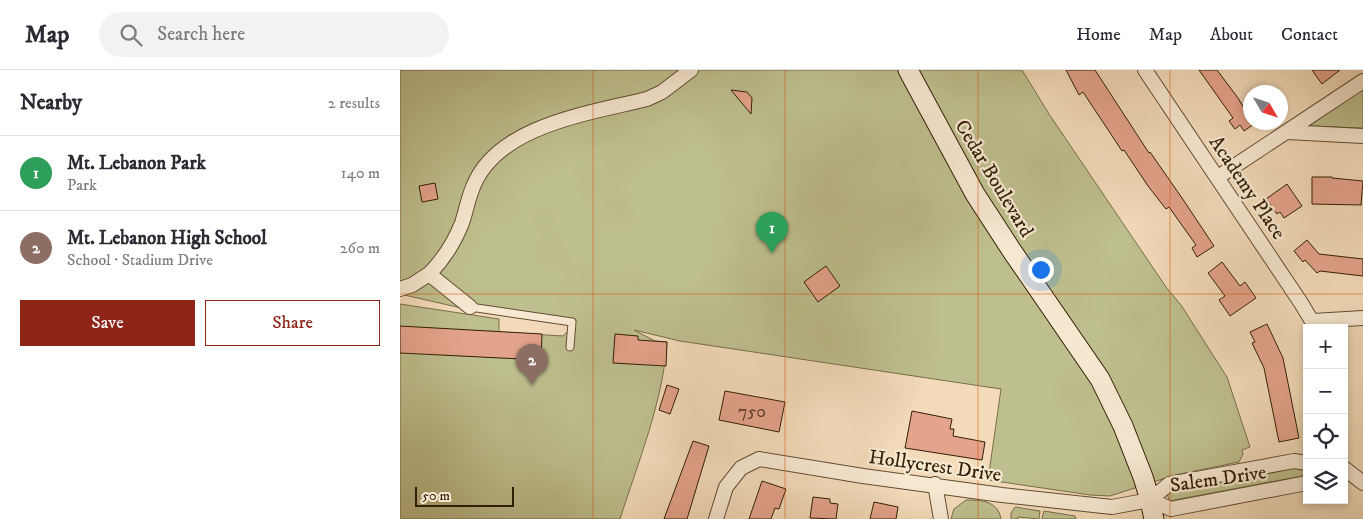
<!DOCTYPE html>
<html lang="en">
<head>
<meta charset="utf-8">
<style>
	:root { --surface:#fff; --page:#f2f2f3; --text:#2b2b33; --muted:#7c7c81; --line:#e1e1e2; --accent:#8f2418 }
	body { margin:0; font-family:"IM FELL DW Pica",serif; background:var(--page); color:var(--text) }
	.controls { position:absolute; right:15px; bottom:15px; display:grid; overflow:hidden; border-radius:0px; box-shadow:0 2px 8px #0003 }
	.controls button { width:45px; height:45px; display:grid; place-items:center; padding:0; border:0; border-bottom:1px solid var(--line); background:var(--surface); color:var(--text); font:25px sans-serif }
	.compass { position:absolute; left:843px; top:15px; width:45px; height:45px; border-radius:50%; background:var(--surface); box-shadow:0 2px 8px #0003; rotate:129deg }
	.scale { position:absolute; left:15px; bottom:12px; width:99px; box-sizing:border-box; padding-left:5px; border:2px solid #331e06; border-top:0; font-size:14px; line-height:18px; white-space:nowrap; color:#331e06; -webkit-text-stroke:4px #f7e8d2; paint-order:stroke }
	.you { position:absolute; left:640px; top:199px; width:18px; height:18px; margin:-12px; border:4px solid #fff; border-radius:50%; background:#1a73e8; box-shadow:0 0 0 8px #1a73e833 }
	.badge { display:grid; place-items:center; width:32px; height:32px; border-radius:50%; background:var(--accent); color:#fff; font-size:16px; font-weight:700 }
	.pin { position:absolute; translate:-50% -41px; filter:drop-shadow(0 1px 2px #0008) }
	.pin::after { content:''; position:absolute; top:26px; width:18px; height:15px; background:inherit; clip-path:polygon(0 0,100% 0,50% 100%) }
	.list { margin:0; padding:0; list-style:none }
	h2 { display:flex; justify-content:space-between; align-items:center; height:65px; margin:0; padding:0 20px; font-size:21px }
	h2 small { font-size:16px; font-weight:400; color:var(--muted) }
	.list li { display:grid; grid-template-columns:32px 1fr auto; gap:15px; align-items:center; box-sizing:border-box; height:75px; padding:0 20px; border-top:1px solid var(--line) }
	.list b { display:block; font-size:19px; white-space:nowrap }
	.list p { margin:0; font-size:16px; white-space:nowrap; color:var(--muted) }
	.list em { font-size:16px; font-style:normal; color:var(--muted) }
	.actions { display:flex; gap:10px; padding:15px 20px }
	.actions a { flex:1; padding:11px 0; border:1px solid var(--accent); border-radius:0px; text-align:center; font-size:18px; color:var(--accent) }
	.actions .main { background:var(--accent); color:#fff }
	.icon { flex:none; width:28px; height:28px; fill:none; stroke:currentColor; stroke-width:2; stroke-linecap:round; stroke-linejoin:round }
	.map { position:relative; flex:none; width:963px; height:449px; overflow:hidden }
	header { display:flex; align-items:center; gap:30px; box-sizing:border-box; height:70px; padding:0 25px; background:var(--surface); border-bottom:1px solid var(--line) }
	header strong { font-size:24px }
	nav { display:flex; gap:28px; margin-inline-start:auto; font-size:18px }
	.search { width:350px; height:45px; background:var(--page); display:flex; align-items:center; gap:12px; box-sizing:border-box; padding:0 18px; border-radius:28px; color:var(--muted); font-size:19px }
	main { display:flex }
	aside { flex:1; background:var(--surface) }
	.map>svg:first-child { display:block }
	.green { fill:#bebf8e; stroke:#786e4a }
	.building { fill:#e4a38b; stroke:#331e06 }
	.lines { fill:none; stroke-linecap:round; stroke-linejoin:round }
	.lane-casing { stroke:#634d33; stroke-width:9 }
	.street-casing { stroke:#634d33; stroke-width:16 }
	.secondary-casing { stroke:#331e06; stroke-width:21 }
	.lane { stroke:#f7e8d2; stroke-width:7 }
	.street { stroke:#f7e8d2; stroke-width:14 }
	.secondary { stroke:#f7e8d2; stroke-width:19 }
	.grid { fill:none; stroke:#d6530b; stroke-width:1; stroke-opacity:0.55 }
	.labels { text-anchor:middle; stroke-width:4.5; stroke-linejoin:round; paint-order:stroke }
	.number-label { font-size:18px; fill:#5f3f27 }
	.street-label { font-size:20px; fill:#331e06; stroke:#f7e8d2 }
</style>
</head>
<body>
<header>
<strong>Map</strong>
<div class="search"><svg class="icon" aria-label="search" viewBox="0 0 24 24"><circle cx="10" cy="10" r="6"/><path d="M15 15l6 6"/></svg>Search here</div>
<nav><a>Home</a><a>Map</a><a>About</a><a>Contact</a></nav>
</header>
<main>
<aside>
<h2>Nearby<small>2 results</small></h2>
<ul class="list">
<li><span class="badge" style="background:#2e9e5b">1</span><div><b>Mt. Lebanon Park</b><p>Park</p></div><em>140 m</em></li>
<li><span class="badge" style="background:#8d6e63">2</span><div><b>Mt. Lebanon High School</b><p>School · Stadium Drive</p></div><em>260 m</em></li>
</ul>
<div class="actions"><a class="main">Save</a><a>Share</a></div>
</aside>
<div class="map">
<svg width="963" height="449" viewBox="0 0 963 449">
	<rect width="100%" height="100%" fill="#f3dbba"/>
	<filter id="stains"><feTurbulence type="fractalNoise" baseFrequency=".004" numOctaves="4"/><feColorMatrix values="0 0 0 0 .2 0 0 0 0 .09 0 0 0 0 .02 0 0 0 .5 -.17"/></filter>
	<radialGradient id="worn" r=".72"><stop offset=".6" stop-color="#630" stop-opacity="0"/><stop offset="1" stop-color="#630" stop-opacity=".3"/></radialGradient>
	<path class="green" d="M0,0H622L649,44L766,217L781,235L827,307L850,377L842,380L843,384L839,392L775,405L710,426L690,425L588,410L601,319L280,271L234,260L255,271L267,272C263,332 238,392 220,449H0V234L99,249V262L163,266L174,255L70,240L0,224Z
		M963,19V58L909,56Z
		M902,397L905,401L902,406L769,431L767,423Z
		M566,430C582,430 598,431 601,449H551L554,439Z
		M615,437L640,441L639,449L618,447V449H611V443Z
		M644,441L675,446L676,449H642Z"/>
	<path class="building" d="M666,0H695L749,83L750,82L782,128L814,176L797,187L792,178L796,175L769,137L766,139L748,116L724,80L722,81L683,22L679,25Z
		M799,0H817L838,28L850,48V52L854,54L844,61L840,55L835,59L829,51L833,48Z
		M912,0H940L922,14Z
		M331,20L347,22L352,28L351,44Z
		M912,107H932V108L963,111L961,135L912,134Z
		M35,113L38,129L22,132L19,116Z
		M887,114L902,136L884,148L880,142L877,144L866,129Z
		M907,170L919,184L963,189V206L920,201L917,203L905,190L903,192L894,181Z
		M822,192L840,216L845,212L856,228L830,246L819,230L825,226L808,203Z
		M426,196L440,216L418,232L404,212Z
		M867,254L883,288L899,368L879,372L864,298L852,273L855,272L850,262Z
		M0,256L142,264L141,290L0,283Z
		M215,264L238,266V270L267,272L266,296L213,293Z
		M267,315L279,319L270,344L259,340Z
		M325,321L385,332L379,362L319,350Z
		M512,341L552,349L550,359H554L553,366L585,372L582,390L505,378Z
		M293,371L309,376L287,449H264Z
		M362,411L386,419L379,439L375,438L371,449H349Z
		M413,427L430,429V433L438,434L436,449L410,448Z
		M474,432L498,437L496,449H470Z"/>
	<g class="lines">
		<g class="lane-casing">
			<path id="lane" d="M70,237L172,252L170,277"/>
		</g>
		<g class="street-casing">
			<path id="street" d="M745,0L901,233L916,258
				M887,62L963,66
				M818,107L963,11
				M29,204C44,189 54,173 62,153C66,141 68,129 73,117C97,55 191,43 247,29L262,22L291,0
				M0,219L12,215L29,204L70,237
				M913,251L963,248
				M944,398L963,413
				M535,414L541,449
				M750,430L771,439L907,413
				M316,449L326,417L341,398L359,389L463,406L602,425L712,437L750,430L769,414L894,391L907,393"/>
		</g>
		<g class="secondary-casing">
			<path id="secondary" d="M508,0L575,124L612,181L700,309L723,356L743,407L750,430L754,449"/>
		</g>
		<use href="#lane" class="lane"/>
		<use href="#street" class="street"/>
		<use href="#secondary" class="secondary"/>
	</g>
	<path class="grid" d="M193,0V449M385,0V449M578,0V449M770,0V449M0,224H963"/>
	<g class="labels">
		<g class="number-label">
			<text x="352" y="347">750</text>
		</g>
		<g class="street-label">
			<text transform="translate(595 108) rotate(59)" y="7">Cedar Boulevard</text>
			<text transform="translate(848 117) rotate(56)" y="7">Academy Place</text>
			<text transform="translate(535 395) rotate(8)" y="7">Hollycrest Drive</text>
			<text transform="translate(818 408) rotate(-8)" y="7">Salem Drive</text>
		</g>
	</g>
	<rect width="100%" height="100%" filter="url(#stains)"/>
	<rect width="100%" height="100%" fill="url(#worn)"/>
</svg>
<div class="controls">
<button>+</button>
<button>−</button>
<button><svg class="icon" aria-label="locate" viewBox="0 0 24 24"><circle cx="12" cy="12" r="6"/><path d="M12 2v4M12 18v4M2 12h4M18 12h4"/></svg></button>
<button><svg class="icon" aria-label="layers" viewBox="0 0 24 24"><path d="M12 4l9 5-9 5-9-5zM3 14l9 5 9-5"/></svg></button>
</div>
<svg class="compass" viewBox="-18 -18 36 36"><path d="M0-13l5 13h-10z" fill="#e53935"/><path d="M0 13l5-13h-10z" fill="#7c7c81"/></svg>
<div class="scale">50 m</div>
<div class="you"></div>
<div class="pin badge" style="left:372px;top:183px;background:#2e9e5b">1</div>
<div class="pin badge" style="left:132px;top:315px;background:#8d6e63">2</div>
</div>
</main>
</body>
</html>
